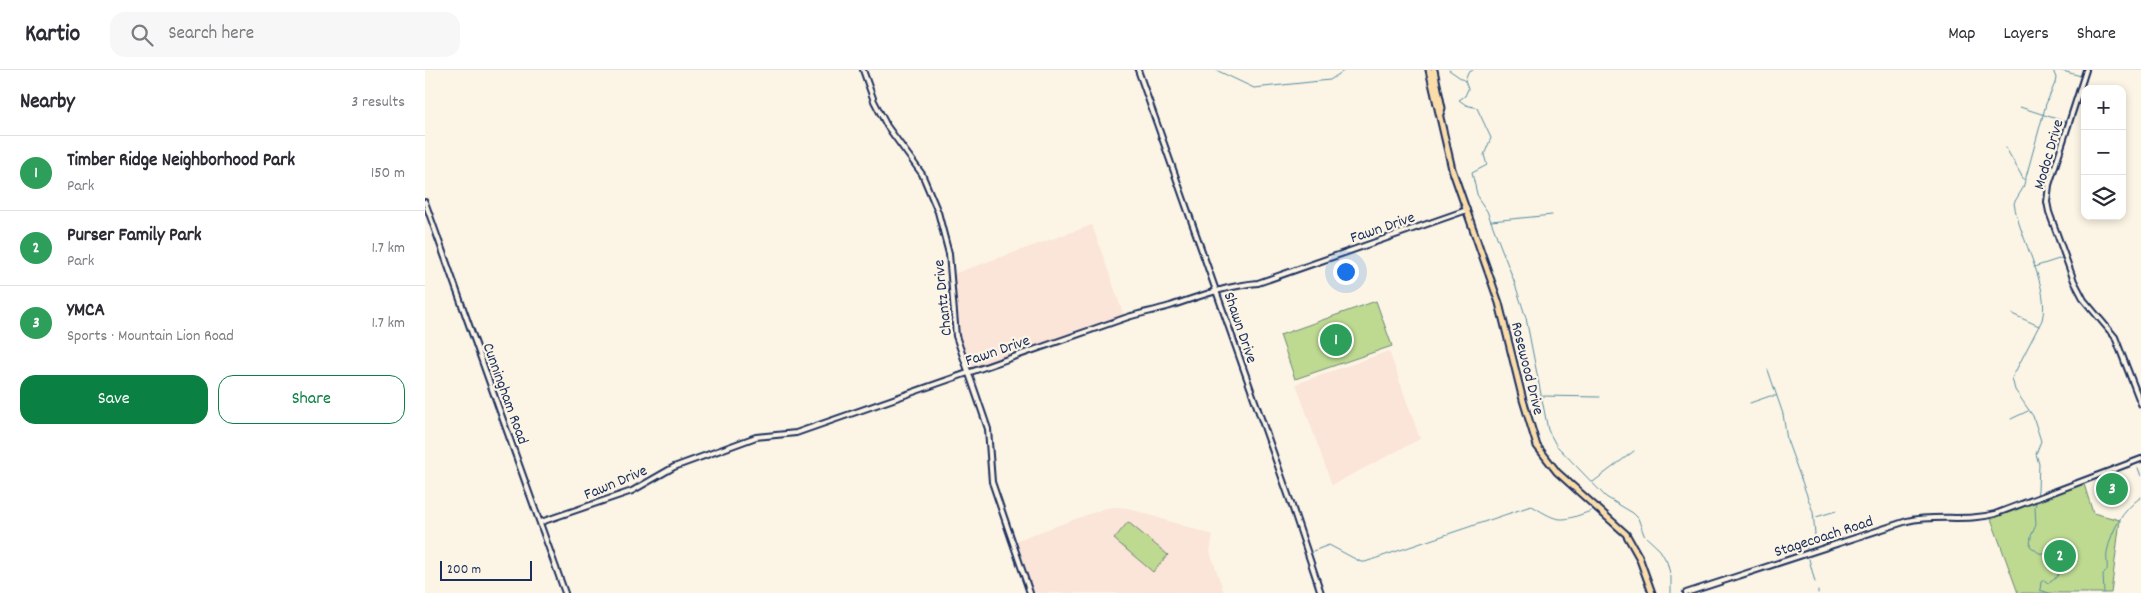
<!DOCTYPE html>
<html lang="en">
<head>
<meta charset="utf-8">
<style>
	:root { --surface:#fff; --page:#f7f7f7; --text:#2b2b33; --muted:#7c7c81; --line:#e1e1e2; --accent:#0b8043 }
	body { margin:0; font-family:Dekko,sans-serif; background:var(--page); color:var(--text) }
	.controls { position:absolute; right:15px; top:15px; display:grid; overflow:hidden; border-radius:10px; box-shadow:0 2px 8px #0003 }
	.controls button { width:45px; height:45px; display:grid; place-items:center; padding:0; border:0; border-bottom:1px solid var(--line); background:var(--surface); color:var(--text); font:25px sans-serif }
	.scale { position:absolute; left:15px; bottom:12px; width:92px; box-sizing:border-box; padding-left:5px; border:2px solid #1b2f5e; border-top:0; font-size:14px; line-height:18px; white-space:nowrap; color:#1b2f5e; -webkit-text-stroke:4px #fcf5e5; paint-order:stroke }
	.you { position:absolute; left:920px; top:201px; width:18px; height:18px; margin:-12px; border:4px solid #fff; border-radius:50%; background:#1a73e8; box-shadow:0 0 0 8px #1a73e833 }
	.badge { display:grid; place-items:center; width:32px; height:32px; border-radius:50%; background:var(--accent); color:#fff; font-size:16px; font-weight:700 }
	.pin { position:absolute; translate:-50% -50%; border:2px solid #fff; box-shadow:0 1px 5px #0006 }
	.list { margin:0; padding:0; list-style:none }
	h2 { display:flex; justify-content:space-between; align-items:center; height:65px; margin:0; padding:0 20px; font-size:21px }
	h2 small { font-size:16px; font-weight:400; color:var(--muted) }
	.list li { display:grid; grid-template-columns:32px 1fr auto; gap:15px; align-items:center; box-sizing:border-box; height:75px; padding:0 20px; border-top:1px solid var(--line) }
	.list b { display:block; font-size:19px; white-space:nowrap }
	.list p { margin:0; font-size:16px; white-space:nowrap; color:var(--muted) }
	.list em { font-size:16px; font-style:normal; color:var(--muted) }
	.actions { display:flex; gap:10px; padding:15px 20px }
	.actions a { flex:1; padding:11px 0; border:1px solid var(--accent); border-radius:15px; text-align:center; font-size:18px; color:var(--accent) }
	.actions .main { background:var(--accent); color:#fff }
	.icon { flex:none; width:28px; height:28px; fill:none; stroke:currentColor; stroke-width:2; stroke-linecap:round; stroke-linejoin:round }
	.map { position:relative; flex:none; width:1716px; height:523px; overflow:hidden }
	header { display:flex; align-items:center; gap:30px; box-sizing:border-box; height:70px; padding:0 25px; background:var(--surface); border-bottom:1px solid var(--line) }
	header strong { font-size:24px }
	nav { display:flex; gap:28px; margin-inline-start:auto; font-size:18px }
	.search { width:350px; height:45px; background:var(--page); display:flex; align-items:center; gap:12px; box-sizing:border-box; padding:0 18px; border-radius:15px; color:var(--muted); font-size:19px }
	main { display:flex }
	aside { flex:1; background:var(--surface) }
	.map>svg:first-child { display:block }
	.built { fill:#fbe4d8 }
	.green { fill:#beda91; stroke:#6c8478 }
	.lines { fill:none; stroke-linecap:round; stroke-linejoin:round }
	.stream { stroke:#548ca5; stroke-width:1 }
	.minor-casing { stroke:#1b2f5e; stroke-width:8 }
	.major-casing { stroke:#1b2f5e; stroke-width:9 }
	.minor { stroke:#fcf5e5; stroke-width:4 }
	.major { stroke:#faddab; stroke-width:5 }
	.labels { text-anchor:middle; stroke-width:4.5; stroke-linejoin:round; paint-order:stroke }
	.street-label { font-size:16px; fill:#1b2f5e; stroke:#fcf5e5 }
</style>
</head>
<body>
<header>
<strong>Kartio</strong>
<div class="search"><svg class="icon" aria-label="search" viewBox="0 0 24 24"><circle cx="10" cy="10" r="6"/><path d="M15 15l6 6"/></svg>Search here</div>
<nav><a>Map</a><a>Layers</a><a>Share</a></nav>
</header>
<main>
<aside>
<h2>Nearby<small>3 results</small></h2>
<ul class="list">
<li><span class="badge" style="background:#2e9e5b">1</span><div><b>Timber Ridge Neighborhood Park</b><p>Park</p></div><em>150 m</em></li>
<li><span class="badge" style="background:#2e9e5b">2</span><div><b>Purser Family Park</b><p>Park</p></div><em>1.7 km</em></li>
<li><span class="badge" style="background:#2e9e5b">3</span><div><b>YMCA</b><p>Sports · Mountain Lion Road</p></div><em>1.7 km</em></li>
</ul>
<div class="actions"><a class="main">Save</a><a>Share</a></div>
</aside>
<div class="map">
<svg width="1716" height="523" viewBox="0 0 1716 523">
	<rect width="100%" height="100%" fill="#fcf5e5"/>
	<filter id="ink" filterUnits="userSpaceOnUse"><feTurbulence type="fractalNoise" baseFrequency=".02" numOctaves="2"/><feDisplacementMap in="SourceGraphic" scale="10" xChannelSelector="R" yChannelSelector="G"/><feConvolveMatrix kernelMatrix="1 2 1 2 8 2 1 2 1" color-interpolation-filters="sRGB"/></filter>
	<g filter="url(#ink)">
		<path class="built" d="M667,155L699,246L544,300L532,260L528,204Z
			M964,281L995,369L907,415L871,314Z
			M691,437L702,438L788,465L785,481L799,523H607L590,471L681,438Z"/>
		<path class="green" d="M951,231L967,276L870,309L855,265Z
			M1658,411L1668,443L1695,450L1686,523H1593L1565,446Z
			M703,452L743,485L728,502L689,469Z"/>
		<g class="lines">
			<path class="stream" d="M791,0L829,18L905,10L920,0
				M1024,0L1040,11L1043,19L1040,26L1034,30L1041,35L1052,38L1066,68L1059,85L1062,95L1047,103L1053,128L1062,141L1089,211L1101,248L1123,360L1131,375L1181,427L1208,443L1213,448L1219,465L1235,480L1242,492L1246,507V523
				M1634,0L1656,6
				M1040,11L1043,3L1048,0
				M1595,37L1641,52
				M1581,78L1599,110
				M1066,151L1127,145
				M1609,197L1637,188
				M1587,244L1614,256
				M1343,300L1358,344L1362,370L1388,442L1390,464L1387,473L1381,479
				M1116,326L1175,327
				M1325,333L1345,326H1351
				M1586,349L1603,341
				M1713,398L1716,406
				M1168,412L1209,381
				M1391,447L1411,441
				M888,481L904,475L936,492H940L1103,437L1107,436C1135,453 1135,452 1166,441
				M1384,489L1390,512
				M1393,521V523
				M1624,523L1615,520L1616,512L1619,510L1623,513C1634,509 1637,497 1638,487L1614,483L1605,476L1606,466L1611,455L1610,438L1613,420L1614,394L1611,384L1616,371L1608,346L1590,320L1587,308L1617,250C1626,217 1594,168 1589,133L1598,118L1621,34L1630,13L1631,8L1628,0
				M1679,523L1678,504L1682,501C1683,495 1681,489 1682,482C1687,459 1697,441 1716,427"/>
			<g class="minor-casing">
				<path id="minor" d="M438,0L449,31L462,56L497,104L513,142L524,184L531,266L563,359L567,412L605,523
					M713,0L866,433L896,523
					M1661,0L1624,115L1622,132L1624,142L1649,211L1659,230L1690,267L1716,334
					M0,132L140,523
					M116,452L207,421L249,397L331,367L371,363L703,247C717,243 732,240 745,236C775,226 801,216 833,213L1042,140
					M1261,523L1482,451C1511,444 1541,452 1570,444L1716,389"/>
			</g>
			<g class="major-casing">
				<path id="major" d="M1004,0L1027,99L1074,233L1098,330L1112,376L1132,402L1201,464L1214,487L1227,523
					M1009,0L1017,38L1015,44"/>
			</g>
			<use href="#minor" class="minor"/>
			<use href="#major" class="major"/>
		</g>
	</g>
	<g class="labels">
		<g class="street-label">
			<text transform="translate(1622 84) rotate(-74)" y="6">Modoc Drive</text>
			<text transform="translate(957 156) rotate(-19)" y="6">Fawn Drive</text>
			<text transform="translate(516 228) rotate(-96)" y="6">Chantz Drive</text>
			<text transform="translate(817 257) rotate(71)" y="6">Shawn Drive</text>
			<text transform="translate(572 279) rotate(-19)" y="6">Fawn Drive</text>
			<text transform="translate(1104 298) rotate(76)" y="6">Rosewood Drive</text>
			<text transform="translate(82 323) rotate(70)" y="6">Cunningham Road</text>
			<text transform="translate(190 411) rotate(-23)" y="6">Fawn Drive</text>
			<text transform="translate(1398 465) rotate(-18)" y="6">Stagecoach Road</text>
		</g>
	</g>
</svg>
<div class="controls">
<button>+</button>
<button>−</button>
<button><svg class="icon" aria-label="layers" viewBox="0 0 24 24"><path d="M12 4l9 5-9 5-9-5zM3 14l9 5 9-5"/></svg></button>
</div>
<div class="scale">200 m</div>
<div class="you"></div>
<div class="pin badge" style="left:911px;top:270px;background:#2e9e5b">1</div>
<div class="pin badge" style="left:1635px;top:486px;background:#2e9e5b">2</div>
<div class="pin badge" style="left:1687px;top:419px;background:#2e9e5b">3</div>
</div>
</main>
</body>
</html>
